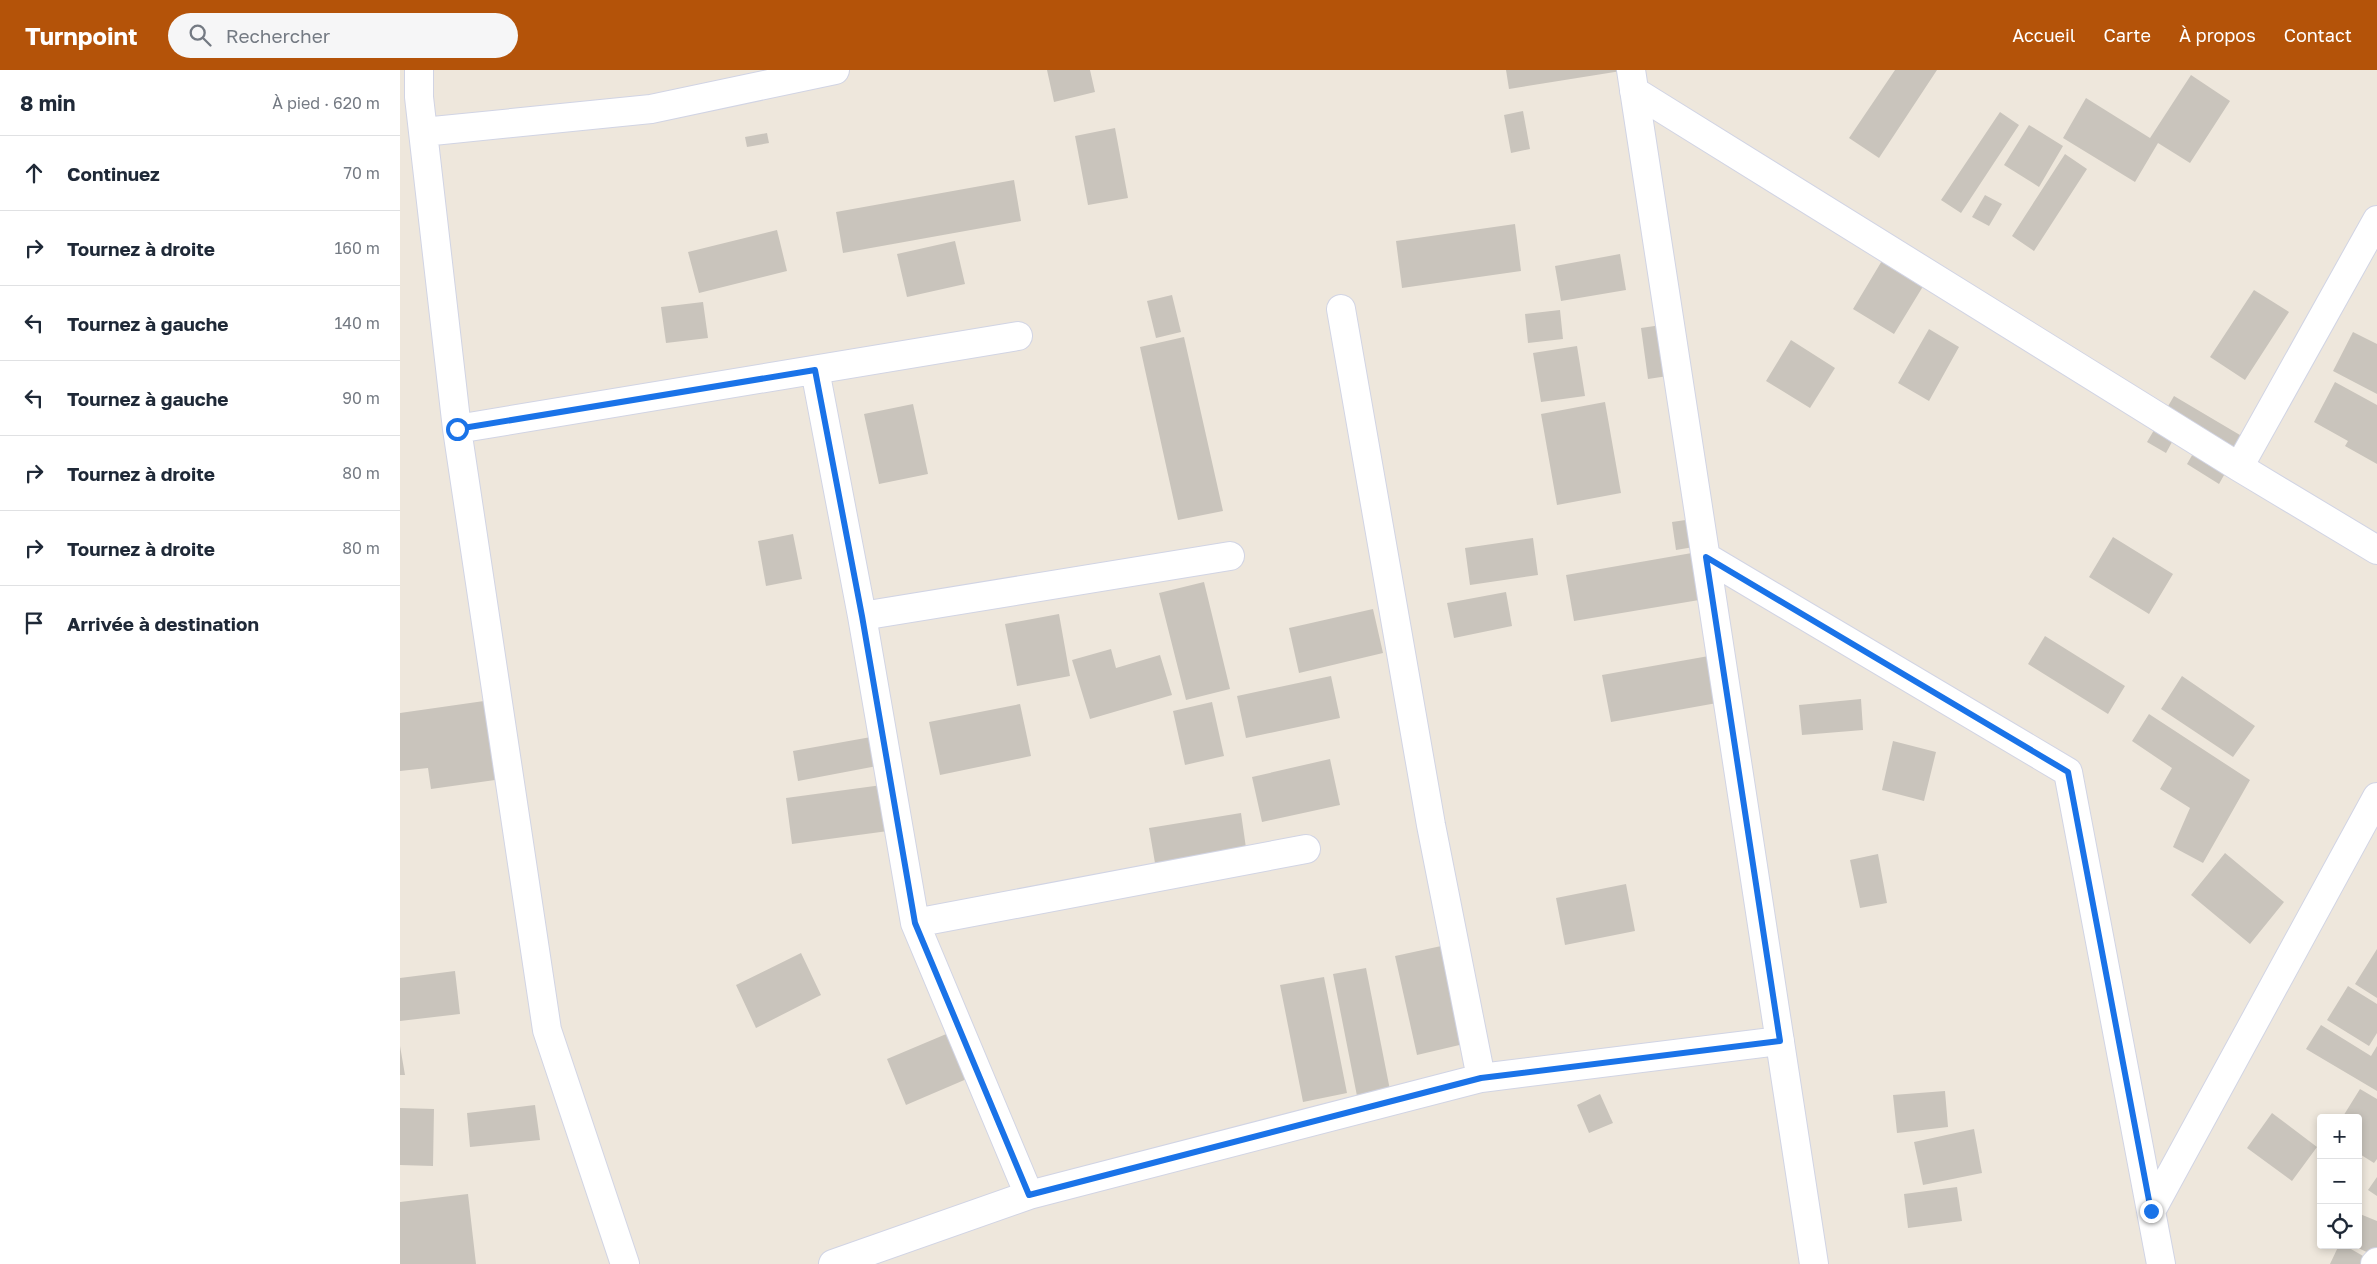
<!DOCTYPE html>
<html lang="fr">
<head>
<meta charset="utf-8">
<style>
	:root { --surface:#fff; --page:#f6f6f7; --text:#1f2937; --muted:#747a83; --line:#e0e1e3; --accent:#b45309 }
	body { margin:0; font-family:"Golos Text",sans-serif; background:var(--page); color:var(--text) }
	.controls { position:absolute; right:15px; bottom:15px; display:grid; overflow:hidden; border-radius:5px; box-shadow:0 2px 8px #0003 }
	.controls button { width:45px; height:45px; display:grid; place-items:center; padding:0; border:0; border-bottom:1px solid var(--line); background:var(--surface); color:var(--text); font:25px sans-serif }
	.stop { position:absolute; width:15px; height:15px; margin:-11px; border:4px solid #1a73e8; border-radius:50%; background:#fff }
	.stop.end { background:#1a73e8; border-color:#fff; box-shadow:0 1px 5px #0008 }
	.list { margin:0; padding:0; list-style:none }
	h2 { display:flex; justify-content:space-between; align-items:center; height:65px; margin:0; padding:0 20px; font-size:21px }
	h2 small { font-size:16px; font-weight:400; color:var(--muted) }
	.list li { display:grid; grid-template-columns:32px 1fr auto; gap:15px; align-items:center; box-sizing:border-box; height:75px; padding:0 20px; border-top:1px solid var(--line) }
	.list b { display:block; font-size:19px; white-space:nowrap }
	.list em { font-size:16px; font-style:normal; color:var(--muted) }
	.icon { flex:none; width:28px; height:28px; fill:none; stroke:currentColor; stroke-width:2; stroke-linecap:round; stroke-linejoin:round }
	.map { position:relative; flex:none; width:1977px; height:1194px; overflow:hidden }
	header { display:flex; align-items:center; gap:30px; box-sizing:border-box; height:70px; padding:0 25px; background:var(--accent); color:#fff }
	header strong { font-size:24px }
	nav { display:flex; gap:28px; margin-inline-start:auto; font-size:18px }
	.search { width:350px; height:45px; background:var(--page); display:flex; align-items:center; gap:12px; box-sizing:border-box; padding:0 18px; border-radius:28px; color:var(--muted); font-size:19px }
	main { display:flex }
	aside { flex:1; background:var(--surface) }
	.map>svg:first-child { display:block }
	.building { fill:#c9c4bc }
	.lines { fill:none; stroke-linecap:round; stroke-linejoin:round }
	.minor-casing { stroke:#d1d4e4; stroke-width:30 }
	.minor { stroke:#fff; stroke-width:28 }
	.route { stroke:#1a73e8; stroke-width:6 }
</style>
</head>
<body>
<header>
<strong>Turnpoint</strong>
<div class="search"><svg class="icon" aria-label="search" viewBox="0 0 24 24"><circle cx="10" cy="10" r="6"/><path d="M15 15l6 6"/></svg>Rechercher</div>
<nav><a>Accueil</a><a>Carte</a><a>À propos</a><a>Contact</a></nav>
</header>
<main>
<aside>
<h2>8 min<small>À pied · 620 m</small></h2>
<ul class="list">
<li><svg class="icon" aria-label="ahead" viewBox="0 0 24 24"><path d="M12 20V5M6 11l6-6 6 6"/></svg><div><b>Continuez</b></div><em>70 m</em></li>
<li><svg class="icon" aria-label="right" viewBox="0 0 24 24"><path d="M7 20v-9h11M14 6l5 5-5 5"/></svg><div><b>Tournez à droite</b></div><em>160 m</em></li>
<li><svg class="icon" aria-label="left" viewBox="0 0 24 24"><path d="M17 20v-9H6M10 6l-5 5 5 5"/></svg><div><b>Tournez à gauche</b></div><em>140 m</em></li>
<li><svg class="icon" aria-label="left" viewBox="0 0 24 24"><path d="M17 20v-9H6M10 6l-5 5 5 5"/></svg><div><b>Tournez à gauche</b></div><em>90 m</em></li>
<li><svg class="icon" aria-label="right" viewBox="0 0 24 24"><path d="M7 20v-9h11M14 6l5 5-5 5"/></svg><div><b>Tournez à droite</b></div><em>80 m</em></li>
<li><svg class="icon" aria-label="right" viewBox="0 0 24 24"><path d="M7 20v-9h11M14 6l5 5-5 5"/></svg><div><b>Tournez à droite</b></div><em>80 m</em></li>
<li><svg class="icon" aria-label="arrive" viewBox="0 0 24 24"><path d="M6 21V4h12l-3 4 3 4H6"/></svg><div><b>Arrivée à destination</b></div></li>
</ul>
</aside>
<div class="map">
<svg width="1977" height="1194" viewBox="0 0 1977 1194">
	<rect width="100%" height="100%" fill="#eee7dc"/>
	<path class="building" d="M647,0H690L695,22L654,32Z
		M1106,0H1221V1L1109,19Z
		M1495,0H1537L1479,88L1449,68Z
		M1791,5L1830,31L1790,93L1758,73L1735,112L1663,68L1686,28L1750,68Z
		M1123,41L1130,79L1111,83L1104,45Z
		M1600,42L1619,55L1561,143L1541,130Z
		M1629,55L1663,76L1639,117L1604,95Z
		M715,58L728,128L688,135L675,66Z
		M367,63L369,73L347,77L345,67Z
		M1665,84L1687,99L1634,181L1612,166Z
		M614,110L621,151L443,183L436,142Z
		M1585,125L1602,134L1589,156L1572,147Z
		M1115,154L1121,201L1002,218L996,171Z
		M377,160L387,201L299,223L288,182Z
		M1495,169L1536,195L1494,264L1453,239Z
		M555,171L565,214L507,227L497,184Z
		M1220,184L1226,220L1161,231L1155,196Z
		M1854,220L1889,242L1845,310L1810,287Z
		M772,225L781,262L756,268L747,231Z
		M303,232L308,268L266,273L261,237Z
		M1160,240L1163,269L1128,273L1125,244Z
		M1275,253L1281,304L1248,309L1241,258Z
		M1529,259L1559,277L1529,331L1498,313Z
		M1953,262L1977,274V324L1933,301Z
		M784,267L823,441L778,450L740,277Z
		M1391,270L1435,298L1410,338L1366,311Z
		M1177,276L1185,326L1141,332L1133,283Z
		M1935,312L1977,335V394L1945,376L1948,371L1914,352Z
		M1774,326L1845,368L1819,414L1787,394L1798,375L1777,363L1766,383L1747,372Z
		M1205,332L1221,423L1157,435L1141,344Z
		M513,334L528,404L479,414L464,344Z
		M1306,447L1311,474L1276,480L1272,452Z
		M393,464L402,509L366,516L358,471Z
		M1713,467L1773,504L1749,544L1689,507Z
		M1133,468L1138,505L1070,515L1065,478Z
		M1309,480L1317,527L1174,551L1166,505Z
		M804,512L830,619L786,630L759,523Z
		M1106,522L1112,556L1054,568L1047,533Z
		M973,539L983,583L899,603L889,558Z
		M659,544L670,606L617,616L605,554Z
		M1645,566L1725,616L1708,644L1628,594Z
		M711,579L716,598L760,585L772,625L690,649L672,590Z
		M1320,584L1328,631L1211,652L1202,605Z
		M931,606L940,648L846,668L837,626Z
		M1782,606L1855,656L1833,687L1761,639Z
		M1461,629L1463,660L1402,665L1399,635Z
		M84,631L95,710L31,719L28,698L0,701V643Z
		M812,632L824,686L785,695L773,641Z
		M620,634L631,686L540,705L529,652Z
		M1749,644L1850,710L1803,793L1773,777L1790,738L1760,719L1772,698L1732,671Z
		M471,667L477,696L398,711L393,681Z
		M1493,671L1536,682L1524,731L1482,720Z
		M930,689L940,735L862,752L852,707Z
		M482,715L488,761L392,774L386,728Z
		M841,743L846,778L755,793L749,758Z
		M1825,783L1884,832L1850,874L1791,825Z
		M1478,784L1487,833L1460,838L1450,790Z
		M1226,814L1235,861L1165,875L1156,828Z
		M1046,875L1068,973L1017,985L995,886Z
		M1977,879V928L1955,914Z
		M401,883L421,925L356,958L336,915Z
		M966,898L990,1020L957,1026L933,904Z
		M55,901L60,944L0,951V908Z
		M924,907L947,1023L903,1032L880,915Z
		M1948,916L1977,934V963L1969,976L1927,950Z
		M1921,955L1971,986L1977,976V1021L1906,979Z
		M551,962L569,1008L506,1035L487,989Z
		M0,976L5,1005H0Z
		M1960,1019L1977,1029V1089L1974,1093L1958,1083V1048H1942Z
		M1545,1021L1548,1057L1497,1063L1493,1025Z
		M1200,1024L1213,1053L1189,1063L1177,1035Z
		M135,1035L140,1070L70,1077L67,1043Z
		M0,1038L34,1039L33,1096L0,1095Z
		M1872,1043L1917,1077L1892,1111L1847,1078Z
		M1574,1059L1582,1103L1523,1115L1514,1072Z
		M1977,1107V1126L1968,1120Z
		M1557,1117L1562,1151L1508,1158L1504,1124Z
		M68,1124L76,1194H0V1132Z
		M1960,1144L1977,1151V1187L1952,1175H1958Z
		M1939,1175H1944L1977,1194H1930Z"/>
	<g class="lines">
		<g class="minor-casing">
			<path id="minor" d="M19,0V27L57,359L147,960L225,1194
				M1231,0L1414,1194
				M1234,21L1839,397L1977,480
				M23,62L251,39L435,0
				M941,239L1031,755L1081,1008
				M415,300L462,546L515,853L629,1125
				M57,359L618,266
				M1839,397L1977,150
				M1306,487L1668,702L1761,1194
				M462,546L830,486
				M515,853L906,779
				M1751,1141L1977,727
				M433,1194L629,1125L1081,1008L1380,971
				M1975,1194L1977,1192"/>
		</g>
		<use href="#minor" class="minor"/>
	</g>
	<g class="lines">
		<path class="route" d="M57,359L415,300L462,546L515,853L629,1125L1081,1008L1380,971L1306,487L1668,702L1751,1141"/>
	</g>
</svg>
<div class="controls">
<button>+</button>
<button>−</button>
<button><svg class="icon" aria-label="locate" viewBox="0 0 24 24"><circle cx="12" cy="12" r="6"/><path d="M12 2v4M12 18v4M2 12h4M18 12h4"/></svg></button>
</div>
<div class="stop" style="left:57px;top:359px"></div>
<div class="stop end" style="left:1751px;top:1141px"></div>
</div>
</main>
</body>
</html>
